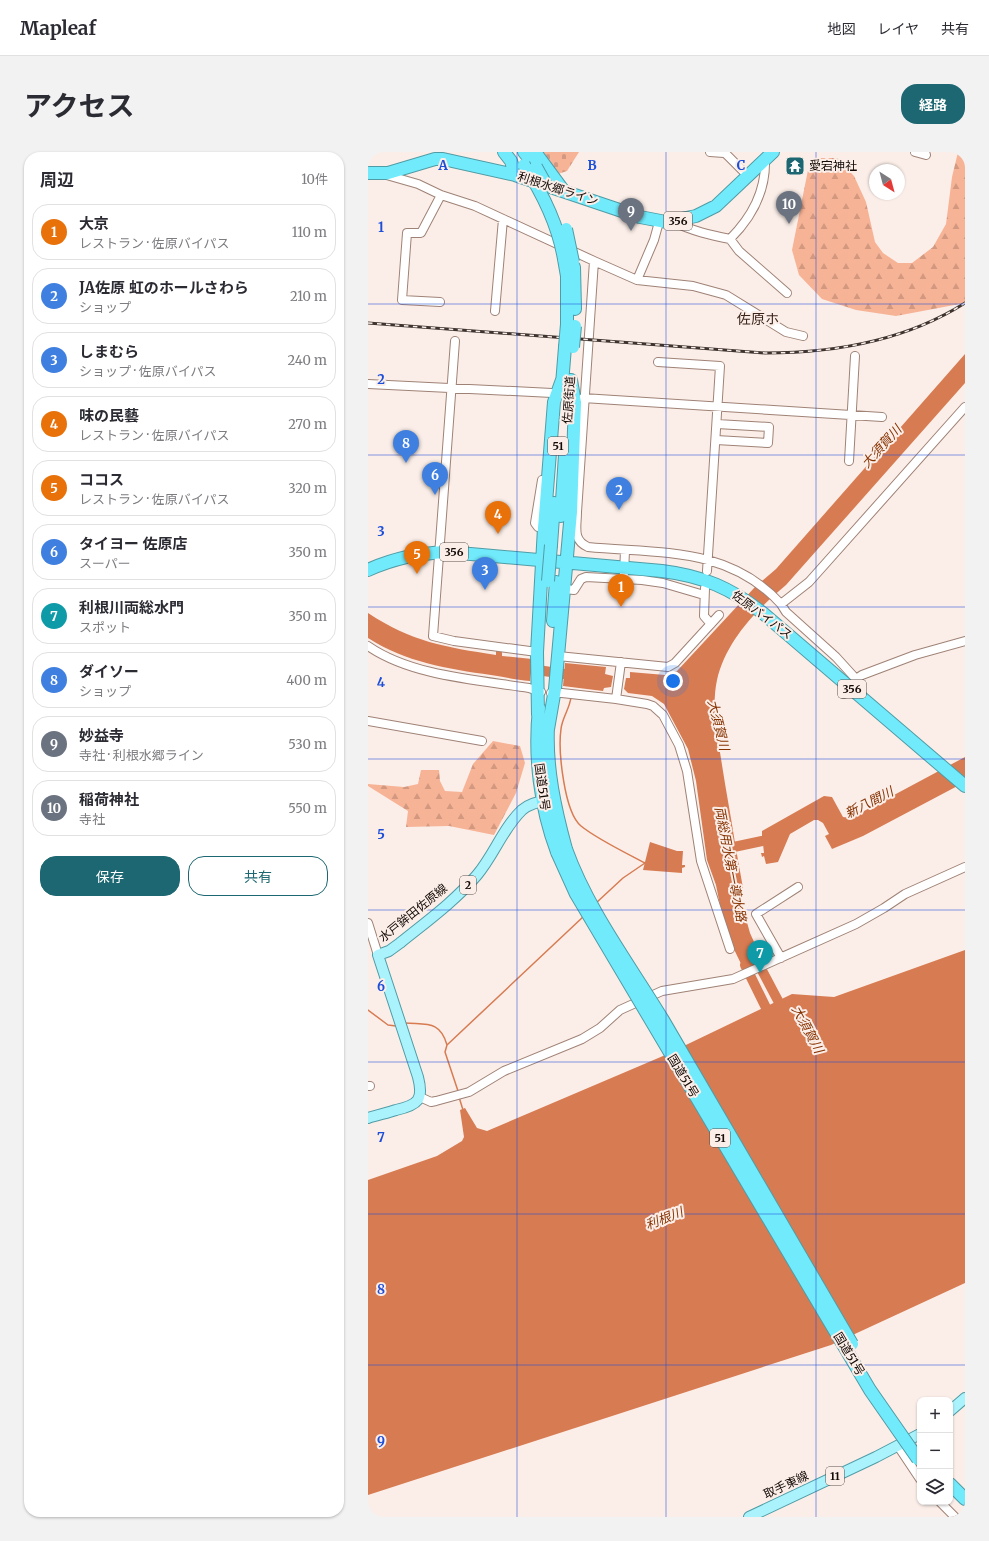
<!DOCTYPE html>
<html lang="ja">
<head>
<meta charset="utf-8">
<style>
	:root { --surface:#fff; --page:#f2f2f3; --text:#2b2b33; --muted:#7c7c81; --line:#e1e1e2; --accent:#1c6771 }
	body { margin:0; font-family:Merriweather,"Noto Sans JP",serif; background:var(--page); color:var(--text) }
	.controls { position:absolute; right:12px; bottom:12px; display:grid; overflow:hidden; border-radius:8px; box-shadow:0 1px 3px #0004 }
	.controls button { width:36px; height:36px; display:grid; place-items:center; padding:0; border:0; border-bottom:1px solid var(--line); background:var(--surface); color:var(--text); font:20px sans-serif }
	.compass { position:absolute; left:501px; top:12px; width:36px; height:36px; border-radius:50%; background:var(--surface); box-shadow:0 1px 3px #0004; rotate:144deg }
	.you { position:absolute; left:305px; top:529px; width:14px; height:14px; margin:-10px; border:3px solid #fff; border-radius:50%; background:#1a73e8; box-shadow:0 0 0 6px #1a73e833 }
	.badge { display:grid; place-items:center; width:26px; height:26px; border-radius:50%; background:var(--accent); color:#fff; font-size:13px; font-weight:700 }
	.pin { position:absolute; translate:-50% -33px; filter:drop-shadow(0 1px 2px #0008) }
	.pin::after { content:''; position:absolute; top:21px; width:14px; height:12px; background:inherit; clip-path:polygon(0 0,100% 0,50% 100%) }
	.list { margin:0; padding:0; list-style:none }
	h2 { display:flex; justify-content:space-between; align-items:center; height:52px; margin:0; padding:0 16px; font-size:17px }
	h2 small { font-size:13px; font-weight:400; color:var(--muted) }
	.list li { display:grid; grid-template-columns:26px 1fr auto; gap:12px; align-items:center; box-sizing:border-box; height:56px; margin:0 8px 8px; padding:0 8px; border:1px solid var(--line); border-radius:16px }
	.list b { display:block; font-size:15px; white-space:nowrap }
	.list p { margin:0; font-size:13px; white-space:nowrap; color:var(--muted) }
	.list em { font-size:13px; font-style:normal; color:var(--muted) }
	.actions { display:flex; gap:8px; padding:12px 16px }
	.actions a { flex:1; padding:9px 0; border:1px solid var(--accent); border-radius:16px; text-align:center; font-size:14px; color:var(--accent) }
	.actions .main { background:var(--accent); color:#fff }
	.icon { flex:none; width:22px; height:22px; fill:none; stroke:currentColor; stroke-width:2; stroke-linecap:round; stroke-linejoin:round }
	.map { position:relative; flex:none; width:597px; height:1365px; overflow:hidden; border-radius:16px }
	header { display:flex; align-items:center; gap:24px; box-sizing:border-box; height:56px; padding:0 20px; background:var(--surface); border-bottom:1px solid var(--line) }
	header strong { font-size:19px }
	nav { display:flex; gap:22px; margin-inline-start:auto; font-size:14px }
	.intro { display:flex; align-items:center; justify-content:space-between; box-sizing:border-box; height:96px; padding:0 24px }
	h1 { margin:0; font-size:28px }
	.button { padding:10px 18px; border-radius:16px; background:var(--accent); color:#fff; font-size:14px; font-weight:700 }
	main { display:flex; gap:24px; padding:0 24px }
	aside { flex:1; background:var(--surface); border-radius:16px; box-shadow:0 1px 3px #0004 }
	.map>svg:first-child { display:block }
	.forest { fill:url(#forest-firs) }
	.cemetery { fill:url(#cemetery-stones) }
	.water { fill:#d77b52 }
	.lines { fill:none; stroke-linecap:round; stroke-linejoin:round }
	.stream { stroke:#d77b52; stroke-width:1.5 }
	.river { stroke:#d77b52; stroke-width:10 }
	.minor-tunnel { stroke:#d8ccc6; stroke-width:8; stroke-dasharray:8 4; stroke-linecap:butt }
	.minor-casing { stroke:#9f8276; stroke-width:10 }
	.major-casing { stroke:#509ca6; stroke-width:12 }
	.highway-casing { stroke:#509ca6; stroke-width:14 }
	.minor { stroke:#fff; stroke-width:8 }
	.major { stroke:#aaf3fd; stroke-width:10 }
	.highway { stroke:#71ebfc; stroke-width:12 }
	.rail-casing { stroke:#3e332f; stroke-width:3 }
	.rail { stroke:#fbeee8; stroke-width:1.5; stroke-dasharray:4.5; stroke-linecap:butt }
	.highway-bridge-casing { stroke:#509ca6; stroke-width:14; stroke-linecap:butt }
	.highway-bridge { stroke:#71ebfc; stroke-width:12 }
	.grid { fill:none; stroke:#1d4ed8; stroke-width:1; stroke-opacity:0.55 }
	.labels { text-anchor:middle; stroke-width:4; stroke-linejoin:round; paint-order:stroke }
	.shield { fill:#fbeee8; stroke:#594e4a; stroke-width:1 }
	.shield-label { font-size:11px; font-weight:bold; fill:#140a06 }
	.poi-label { font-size:12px; fill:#140a06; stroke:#fbeee8; text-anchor:start }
	.street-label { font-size:12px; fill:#140a06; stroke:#fbeee8 }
	.water-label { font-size:13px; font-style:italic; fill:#863200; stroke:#fbeee8 }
	.quarter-label { font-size:14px; fill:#3b241a; stroke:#fbeee8 }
	.grid-label { font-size:13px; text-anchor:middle; font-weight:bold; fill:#1d4ed8; stroke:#fbeee8; stroke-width:4; stroke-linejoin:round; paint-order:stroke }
</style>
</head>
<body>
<header>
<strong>Mapleaf</strong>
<nav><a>地図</a><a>レイヤ</a><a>共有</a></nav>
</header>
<div class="intro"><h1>アクセス</h1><a class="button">経路</a></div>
<main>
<aside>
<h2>周辺<small>10件</small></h2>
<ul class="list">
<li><span class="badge" style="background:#e8710a">1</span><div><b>大京</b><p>レストラン · 佐原バイパス</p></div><em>110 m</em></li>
<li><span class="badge" style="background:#3f7fe0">2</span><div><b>JA佐原 虹のホールさわら</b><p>ショップ</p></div><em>210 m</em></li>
<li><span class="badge" style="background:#3f7fe0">3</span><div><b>しまむら</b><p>ショップ · 佐原バイパス</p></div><em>240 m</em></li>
<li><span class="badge" style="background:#e8710a">4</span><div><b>味の民藝</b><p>レストラン · 佐原バイパス</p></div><em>270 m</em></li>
<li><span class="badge" style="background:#e8710a">5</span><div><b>ココス</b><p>レストラン · 佐原バイパス</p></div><em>320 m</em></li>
<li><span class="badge" style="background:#3f7fe0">6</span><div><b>タイヨー 佐原店</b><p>スーパー</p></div><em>350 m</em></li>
<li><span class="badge" style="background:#0f9aa8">7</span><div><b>利根川両総水門</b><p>スポット</p></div><em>350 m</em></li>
<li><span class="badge" style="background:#3f7fe0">8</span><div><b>ダイソー</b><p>ショップ</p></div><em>400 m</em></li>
<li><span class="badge" style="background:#6b7280">9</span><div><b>妙益寺</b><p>寺社 · 利根水郷ライン</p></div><em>530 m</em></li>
<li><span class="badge" style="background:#6b7280">10</span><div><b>稲荷神社</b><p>寺社</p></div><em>550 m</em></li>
</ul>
<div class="actions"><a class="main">保存</a><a>共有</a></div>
</aside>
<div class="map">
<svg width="597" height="1365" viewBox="0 0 597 1365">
	<defs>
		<pattern id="forest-firs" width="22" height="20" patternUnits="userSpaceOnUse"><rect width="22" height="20" fill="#f7b396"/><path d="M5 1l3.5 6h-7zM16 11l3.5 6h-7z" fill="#d39980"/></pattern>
		<pattern id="cemetery-stones" width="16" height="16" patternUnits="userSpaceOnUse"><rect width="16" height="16" fill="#f7b396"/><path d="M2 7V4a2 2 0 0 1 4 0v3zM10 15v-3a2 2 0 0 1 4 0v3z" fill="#d39980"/></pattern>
	</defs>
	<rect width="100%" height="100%" fill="#fbeee8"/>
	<path class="forest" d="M590,0H597V151L528,164L488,158L454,147L431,123L424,98L440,18L453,6H469L486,24L498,50L507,90L515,101L530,111H544L565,95L578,72L584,25Z
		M125,589L152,594L157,611L148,641L126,683L81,674L38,675L40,659L0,634V632L36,635L50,632L53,618H71L72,629L77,639L94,640L105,612Z"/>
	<path class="cemetery" d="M174,0H211L199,19L190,22Z"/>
	<path class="water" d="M597,202V231L418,433C388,458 358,489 349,528C343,556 350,585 354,613C358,639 363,665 367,691H369L370,696L368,697L375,736L373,749L382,781L395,810L376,818L362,789L354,763L348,733L339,708L328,629L320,597L296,552L284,544L260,541L256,537L258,526H262V520L297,523L309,519L387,435L408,417Z
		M0,461C44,490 77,495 128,503V499L134,500V504L164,507L162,529C149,528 136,525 123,523C80,517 37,510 0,486Z
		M197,511L238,515L237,522L245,524L243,535L236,536L235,539L195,534Z
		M597,605V630L495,684L464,697L457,684L461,682L455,671L450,668H446L422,682L410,710L398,712L396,704L394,705L393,701H396L395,692L382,694L381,690L394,688V679L456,644L464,645L475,665L483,666Z
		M282,690L309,699H315L314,713H317V715L314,716V721L275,718Z
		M597,798V1131L463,1193L0,1343V1028L69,1004L94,989L96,985L92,958L97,956L109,976L119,979L295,904L424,842L466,845Z"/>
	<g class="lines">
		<path class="stream" d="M203,545C202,556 194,566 193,577C190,598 196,660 213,674C229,687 258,701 277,711L255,726L228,751
			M0,858L20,873L28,874
			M37,871C58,873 72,868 79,893
			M90,939L77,900L79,893L216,764
			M91,945L95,958"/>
		<path class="river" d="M163,517L196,522
			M361,696L394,689
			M388,807L416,860
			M377,813L403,866"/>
		<path class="minor-tunnel" d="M184,241L211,245"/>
		<g class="minor-casing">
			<path id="minor" d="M342,0L356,1
				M356,0L381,25
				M547,0L558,3L557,0
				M15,22L50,32L73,43L107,54L226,109L209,360
				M306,70C324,79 342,83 362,87C384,65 398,40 397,8
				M362,87L371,99L419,141
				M226,109L269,128L325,134L358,143L418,180L435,184
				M269,128L286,88L291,70
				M72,150L34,148L39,81H53L73,43
				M127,159L135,67
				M87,189L65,484L86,489L169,500
				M290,210L352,214L339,419
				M0,232L184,241
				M215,246L514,265
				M348,288L400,291L401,275L349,272
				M481,309L487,204
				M174,328L167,371L170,375L176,376
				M203,360H209C209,375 204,388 220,395C292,402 360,394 413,452L441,430L597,255
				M256,421L257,399
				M337,436L336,464L343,472
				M197,437L206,438L213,427L218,425L274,428L295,431L336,443
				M413,452L418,460L468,505L488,527
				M0,494C43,524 110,528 161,536L173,540
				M190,504L300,515L307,511L351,463
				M183,541H194L248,547L279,552L285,554L295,563L311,593L319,619L333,709L362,797
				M476,542L488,527L494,523L547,503L597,489
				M248,547L253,510
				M0,569L114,589
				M0,771L10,803
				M413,806L388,762L430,735
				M0,934H2
				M52,945L63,950L68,949L101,940L136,919L214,887L232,876L252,858L294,839L365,827L488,772L516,756L537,742L597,715
				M530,1294L552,1327
				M572,1350L587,1365"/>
		</g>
		<g class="major-casing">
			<path id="major" d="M0,966C9,963 19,961 28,958C50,953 56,948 50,925L10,803L21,799L32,791C58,770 87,749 109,723C126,703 135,676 154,658C162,651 173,649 182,648
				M582,1259L597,1246
				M381,1365L508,1305L552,1282"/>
		</g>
		<g class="highway-casing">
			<path id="highway" d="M136,0L143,9L147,23
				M156,0L168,15
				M167,0L195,38
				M0,21H20L67,7H75L147,23L272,65L298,70L328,64L348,54L405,0
				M196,107L199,124V172
				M206,115L207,157
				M194,232L197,195
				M193,364L197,303
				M183,393L186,351
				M0,418C26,406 51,401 80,400L294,419C335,424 363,436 396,462L597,634
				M185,469L188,430
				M171,556C166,604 172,655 189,700
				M170,563L169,500L176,376L186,250L195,225
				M180,575C178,616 187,657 198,697
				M179,583L187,537L203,360L207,251L203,228
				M582,1332L597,1347"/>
		</g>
		<use href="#minor" class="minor"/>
		<use href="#major" class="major"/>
		<use href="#highway" class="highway"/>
		<g class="rail-casing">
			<path id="rail" d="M0,171L397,201C466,201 537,189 597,151"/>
		</g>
		<use href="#rail" class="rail"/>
		<g class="highway-bridge-casing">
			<path id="highway-bridge" d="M156,13C175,42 190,72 196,107
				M168,15L178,33
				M198,77L205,110
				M197,195L199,172
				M205,195L207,174
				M180,429L183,393
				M198,697C220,758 261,812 295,868C359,976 422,1084 484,1192
				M189,700L208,742L502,1238L550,1307"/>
		</g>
		<use href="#highway-bridge" class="highway-bridge"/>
	</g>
	<path class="grid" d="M149,0V1365M298,0V1365M448,0V1365M0,152H597M0,303H597M0,455H597M0,607H597M0,758H597M0,910H597M0,1062H597M0,1213H597"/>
	<defs>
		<g id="temple-square" transform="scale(1)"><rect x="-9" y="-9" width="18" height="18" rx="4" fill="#1c6771" stroke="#fbeee8"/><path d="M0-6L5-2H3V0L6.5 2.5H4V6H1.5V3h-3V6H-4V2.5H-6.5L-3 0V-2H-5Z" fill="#fff"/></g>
	</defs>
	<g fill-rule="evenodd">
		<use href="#temple-square" x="427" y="14"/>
	</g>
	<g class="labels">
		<g class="shield">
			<rect x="296" y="60" width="28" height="18" rx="3"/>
			<rect x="180" y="285" width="20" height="18" rx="3"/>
			<rect x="72" y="391" width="28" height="18" rx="3"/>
			<rect x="470" y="528" width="28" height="18" rx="3"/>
			<rect x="92" y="724" width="16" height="18" rx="3"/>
			<rect x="342" y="977" width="20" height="18" rx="3"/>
			<rect x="458" y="1315" width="18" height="18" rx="3"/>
		</g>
		<g class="shield-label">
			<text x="310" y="73">356</text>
			<text x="190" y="298">51</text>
			<text x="86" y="404">356</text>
			<text x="484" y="541">356</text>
			<text x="100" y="737">2</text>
			<text x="352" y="990">51</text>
			<text x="467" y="1328">11</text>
		</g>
		<g class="poi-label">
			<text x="441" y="18">愛宕神社</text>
		</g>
		<g class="street-label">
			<text transform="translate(190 37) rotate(18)" y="4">利根水郷ライン</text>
			<text transform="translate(201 248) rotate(-86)" y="4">佐原街道</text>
			<text transform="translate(394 463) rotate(37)" y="4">佐原バイパス</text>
			<text transform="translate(174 635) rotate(82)" y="4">国道51号</text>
			<text transform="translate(45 761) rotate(-39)" y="4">水戸鉾田佐原線</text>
			<text transform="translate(315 924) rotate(59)" y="4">国道51号</text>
			<text transform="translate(481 1202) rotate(59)" y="4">国道51号</text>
			<text transform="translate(418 1333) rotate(-25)" y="4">取手東線</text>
		</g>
		<g class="water-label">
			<text transform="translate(513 294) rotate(-48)" y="5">大須賀川</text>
			<text transform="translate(351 573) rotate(76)" y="5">大須賀川</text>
			<text transform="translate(501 650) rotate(-27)" y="5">新八間川</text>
			<text transform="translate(363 712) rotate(79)" y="5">両総用水第一導水路</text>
			<text transform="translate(440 877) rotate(62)" y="5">大須賀川</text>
			<text transform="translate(296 1066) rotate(-21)" y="5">利根川</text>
		</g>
		<g class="quarter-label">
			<text x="390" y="172">佐原ホ</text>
		</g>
	</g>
	<g class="grid-label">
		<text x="75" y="18">A</text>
		<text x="224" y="18">B</text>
		<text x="373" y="18">C</text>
		<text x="13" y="80">1</text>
		<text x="13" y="232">2</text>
		<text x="13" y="384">3</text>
		<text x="13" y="535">4</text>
		<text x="13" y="687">5</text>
		<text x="13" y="839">6</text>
		<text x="13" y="990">7</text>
		<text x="13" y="1142">8</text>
		<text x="13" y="1294">9</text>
	</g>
</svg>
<div class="controls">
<button>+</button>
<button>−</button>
<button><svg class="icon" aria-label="layers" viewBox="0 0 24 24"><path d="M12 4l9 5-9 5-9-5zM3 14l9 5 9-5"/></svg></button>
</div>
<svg class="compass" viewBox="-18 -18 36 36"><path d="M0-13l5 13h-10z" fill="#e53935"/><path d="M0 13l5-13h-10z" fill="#7c7c81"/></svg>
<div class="you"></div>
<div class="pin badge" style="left:253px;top:455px;background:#e8710a">1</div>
<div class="pin badge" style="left:251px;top:358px;background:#3f7fe0">2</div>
<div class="pin badge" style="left:117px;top:438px;background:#3f7fe0">3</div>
<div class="pin badge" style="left:130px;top:382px;background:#e8710a">4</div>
<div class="pin badge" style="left:49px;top:422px;background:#e8710a">5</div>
<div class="pin badge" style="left:67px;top:343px;background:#3f7fe0">6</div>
<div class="pin badge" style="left:392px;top:821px;background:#0f9aa8">7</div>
<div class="pin badge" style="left:38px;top:311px;background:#3f7fe0">8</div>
<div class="pin badge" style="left:263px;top:79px;background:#6b7280">9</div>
<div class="pin badge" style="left:421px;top:72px;background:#6b7280">10</div>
</div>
</main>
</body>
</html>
